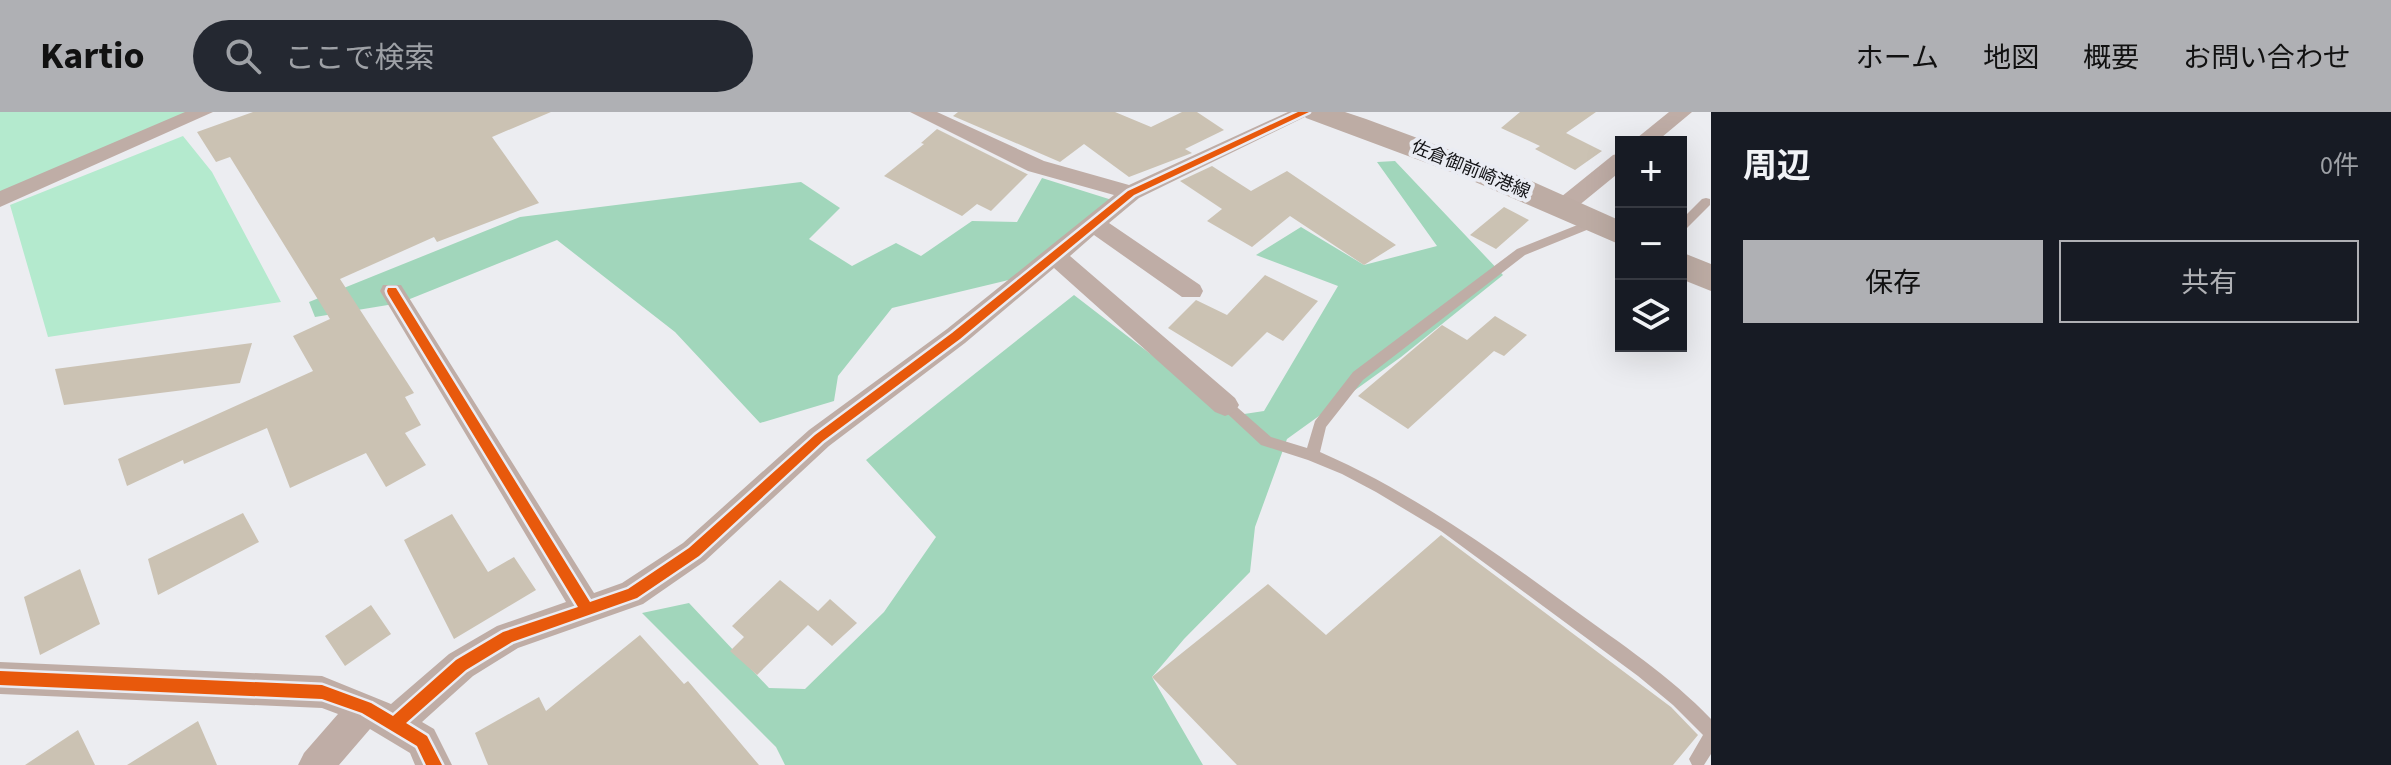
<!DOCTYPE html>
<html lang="ja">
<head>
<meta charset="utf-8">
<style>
	:root { --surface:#171b24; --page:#242831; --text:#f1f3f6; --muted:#9ea1a6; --line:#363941; --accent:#afb0b4 }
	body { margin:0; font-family:"Source Sans 3","Noto Sans JP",sans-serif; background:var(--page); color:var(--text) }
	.controls { position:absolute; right:24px; top:24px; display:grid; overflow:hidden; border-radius:0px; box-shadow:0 8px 32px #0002 }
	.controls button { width:72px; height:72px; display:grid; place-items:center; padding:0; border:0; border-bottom:2px solid var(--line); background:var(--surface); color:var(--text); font:40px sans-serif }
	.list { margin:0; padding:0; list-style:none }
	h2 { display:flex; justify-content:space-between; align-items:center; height:104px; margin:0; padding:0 32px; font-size:34px }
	h2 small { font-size:26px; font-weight:400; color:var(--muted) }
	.actions { display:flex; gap:16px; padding:24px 32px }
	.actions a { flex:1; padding:18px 0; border:2px solid var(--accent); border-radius:0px; text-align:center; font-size:28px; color:var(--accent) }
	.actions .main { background:var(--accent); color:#111 }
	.icon { flex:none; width:44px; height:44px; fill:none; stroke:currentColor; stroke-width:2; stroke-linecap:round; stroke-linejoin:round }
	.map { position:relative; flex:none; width:1711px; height:653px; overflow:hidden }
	header { display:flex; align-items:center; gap:48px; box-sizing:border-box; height:112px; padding:0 40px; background:var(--accent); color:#111 }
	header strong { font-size:38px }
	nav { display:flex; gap:44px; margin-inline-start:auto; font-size:28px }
	.search { width:560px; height:72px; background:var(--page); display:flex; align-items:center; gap:20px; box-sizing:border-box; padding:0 28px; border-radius:44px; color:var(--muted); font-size:30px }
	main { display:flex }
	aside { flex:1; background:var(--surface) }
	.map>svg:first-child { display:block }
	.green { fill:#b4eace }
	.forest { fill:#a1d6bb }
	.building { fill:#cbc2b3 }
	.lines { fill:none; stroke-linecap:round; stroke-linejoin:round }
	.service { fill:#bfada6; fill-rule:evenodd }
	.minor { fill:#bfada6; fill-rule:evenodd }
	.secondary { fill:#bdaca4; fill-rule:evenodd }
	.cycleway-casing { stroke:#eaecf3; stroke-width:5 }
	.cycleway { fill:#e8590c; fill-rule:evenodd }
	.labels { text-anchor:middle; stroke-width:8; stroke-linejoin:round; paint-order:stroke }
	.far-street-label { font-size:18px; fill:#131316; stroke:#eaecf3 }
</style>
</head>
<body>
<header>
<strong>Kartio</strong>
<div class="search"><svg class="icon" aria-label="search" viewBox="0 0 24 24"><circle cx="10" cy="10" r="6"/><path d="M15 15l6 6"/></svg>ここで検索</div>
<nav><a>ホーム</a><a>地図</a><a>概要</a><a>お問い合わせ</a></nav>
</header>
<main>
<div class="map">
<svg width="1711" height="653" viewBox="0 0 1711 653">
	<rect width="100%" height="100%" fill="#ecedf1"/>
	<path class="green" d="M0,0H192L0,81Z
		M183,24L212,60L281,190L48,225L10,93Z"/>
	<path class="forest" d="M1395,49L1503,163L1401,245L1287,327L1255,415L1250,460L1184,527L1152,565L1203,653H785L776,635L642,501L689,491L769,576L805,577L884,500L936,425L866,348L1074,183L1231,304L1264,299L1338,174L1256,143L1301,115L1364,153L1437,134L1377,50Z
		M1042,66L1112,88L1017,166L892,196L838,264L834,289L760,311L675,220L557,128L400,191L315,205L309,190L520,105L801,70L840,96L809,127L852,154L896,131L921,144L972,109L1017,110Z"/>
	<path class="building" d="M253,0H551L492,25L539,91L437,130L434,125L340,167L414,281L405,285L421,313L405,321L426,353L386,375L366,341L290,376L267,316L184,352L183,348L127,374L118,347L313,259L293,224L330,207L230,45L216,50L197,20Z
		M958,0H1115L1151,15L1182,0H1197L1224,18L1185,37L1192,41L1129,65L1084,32L1060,50L953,4Z
		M1520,0H1596L1566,21L1602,39L1575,58L1535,37L1540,34L1501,16Z
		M937,17L1027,62H1028L991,99L977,92L962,104L884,64L924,32L921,31Z
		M1212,54L1251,79L1287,59L1396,133L1364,153L1290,104L1252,135L1207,109L1222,97L1180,69Z
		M1504,95L1529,108L1496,137L1470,123Z
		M1265,163L1318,189L1283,229L1267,220L1232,255L1168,216L1196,188L1227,203Z
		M1495,204L1527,223L1504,244L1494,239L1408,317L1358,284L1442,213L1467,228Z
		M252,231L240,271L64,293L55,257Z
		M243,401L259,430L158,483L148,447Z
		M452,402L488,460L514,445L536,478L454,527L404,428Z
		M1441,423L1671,595L1698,623L1673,653H1237L1152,565L1268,472L1326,523Z
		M80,457L100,512L40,543L24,485Z
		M780,468L818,499L830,487L857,511L832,534L808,513L757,563L730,539L744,525L732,514Z
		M371,493L391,522L345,554L325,524Z
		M640,523L684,572L688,569L759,653H488L475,621L539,585L546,599Z
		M198,609L217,653H127Z
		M78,618L95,653H25Z"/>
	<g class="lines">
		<path class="service" d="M1706,86L1710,87V93L1685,118L1681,119V108L1702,87Z
			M1595,106L1599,107V113L1525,143L1363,268L1326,315L1320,340C1412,380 1492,438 1573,497C1621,532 1670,564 1711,607V642L1704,653H1692L1689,647L1703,623L1673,593L1638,564L1441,419L1376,380L1342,362L1308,348L1261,333L1218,293L1225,288L1230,289L1271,325L1307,336L1315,309L1353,260L1517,137Z"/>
		<path class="minor" d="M185,0H213L0,95V79Z
			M910,0H937L1044,49L1129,73L1288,0H1315L1139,86L1109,111L1200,173L1203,179L1200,185H1182L1094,123L1070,144L1235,286L1239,293L1235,300L1225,304L1215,300L1054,156L965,231L829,334L705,449L643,492L518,536L473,564L422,610L434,617L452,653H415L410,641L370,617L339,653H298L304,641L338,602L322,596L0,582V550L322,564L391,592L449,542L497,514L566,490L380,179L383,173H401L594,481L622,471L683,431L809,318L947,217L1114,83L1028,59Z
			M1669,0H1692L1656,30H1632Z
			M1621,41V59L1572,99H1556L1553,94L1556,89L1613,43Z"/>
		<path class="secondary" d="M1301,0H1345L1366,7L1520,64L1621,109V133L1459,63L1306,6Z
			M1681,140L1711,152V179L1681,167Z"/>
		<g class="cycleway-casing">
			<path id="cycleway" d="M1298,0H1309L1134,83L960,227L823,329L699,444L637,486L512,530L466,558L406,611L427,624L442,653H426L417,634L362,601L322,587L0,573V559L322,573L371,591L393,604L456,548L503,520L578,495L388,182L387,179L388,176H396L590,490L628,477L689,436L815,323L952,221L1128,79Z"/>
		</g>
		<use href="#cycleway" class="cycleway"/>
	</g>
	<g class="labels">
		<g class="far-street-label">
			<text transform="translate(1471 57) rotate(22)" y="6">佐倉御前崎港線</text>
		</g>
	</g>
</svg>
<div class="controls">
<button>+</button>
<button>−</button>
<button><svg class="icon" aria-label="layers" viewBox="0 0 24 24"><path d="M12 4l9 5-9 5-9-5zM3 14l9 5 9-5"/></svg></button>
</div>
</div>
<aside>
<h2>周辺<small>0件</small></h2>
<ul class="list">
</ul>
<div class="actions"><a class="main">保存</a><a>共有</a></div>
</aside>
</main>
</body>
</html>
